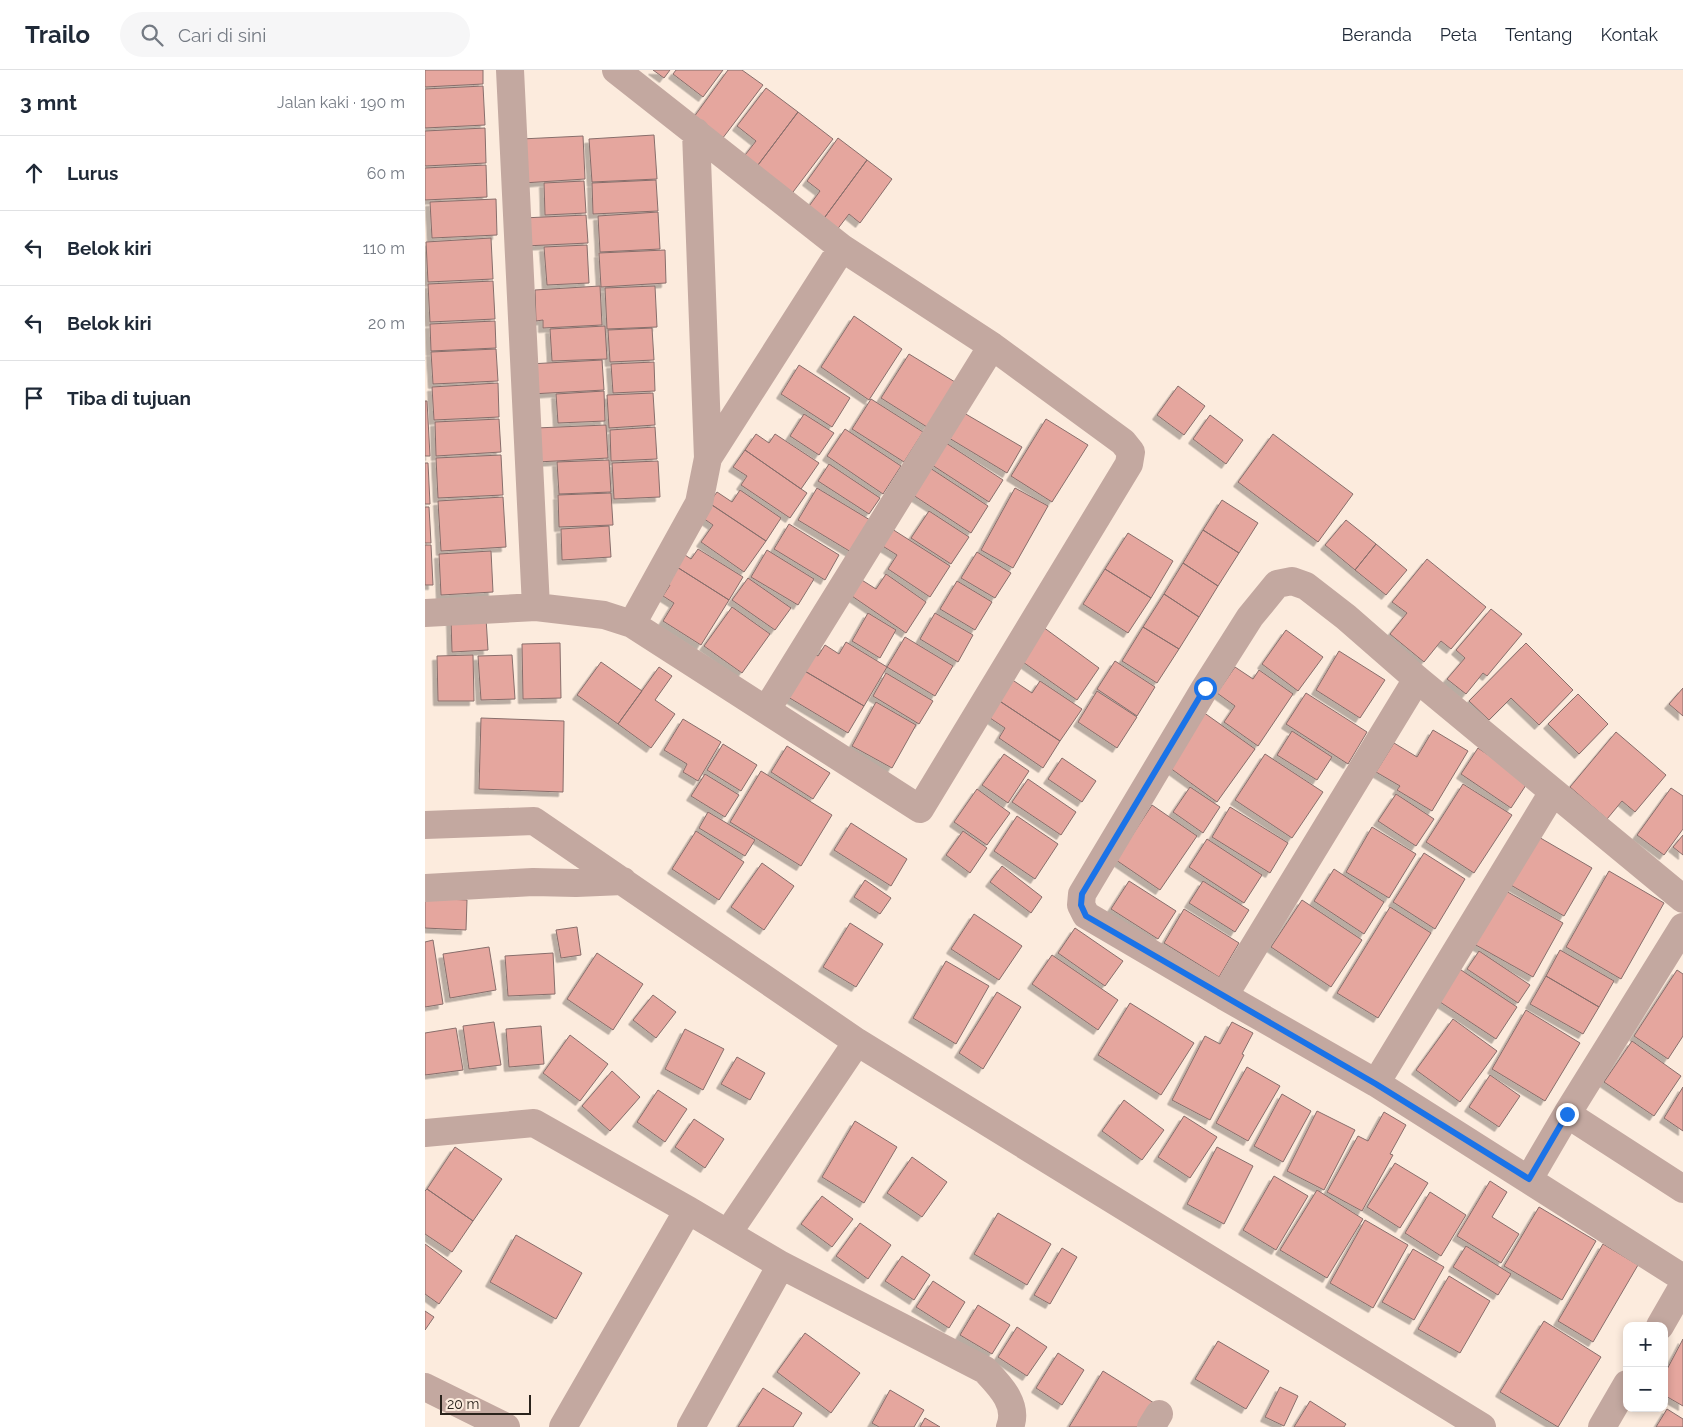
<!DOCTYPE html>
<html lang="id">
<head>
<meta charset="utf-8">
<style>
	:root { --surface:#fff; --page:#f6f6f7; --text:#1f2937; --muted:#747a83; --line:#e0e1e3 }
	body { margin:0; font-family:Raleway,sans-serif; background:var(--page); color:var(--text) }
	.controls { position:absolute; right:15px; bottom:15px; display:grid; overflow:hidden; border-radius:10px; box-shadow:0 2px 8px #0003 }
	.controls button { width:45px; height:45px; display:grid; place-items:center; padding:0; border:0; border-bottom:1px solid var(--line); background:var(--surface); color:var(--text); font:25px sans-serif }
	.scale { position:absolute; left:15px; bottom:12px; width:91px; box-sizing:border-box; padding-left:5px; border:2px solid #2a231c; border-top:0; font-size:14px; line-height:18px; white-space:nowrap; color:#2a231c; -webkit-text-stroke:4px #fcebdd; paint-order:stroke }
	.stop { position:absolute; width:15px; height:15px; margin:-11px; border:4px solid #1a73e8; border-radius:50%; background:#fff }
	.stop.end { background:#1a73e8; border-color:#fff; box-shadow:0 1px 5px #0008 }
	.list { margin:0; padding:0; list-style:none }
	h2 { display:flex; justify-content:space-between; align-items:center; height:65px; margin:0; padding:0 20px; font-size:21px }
	h2 small { font-size:16px; font-weight:400; color:var(--muted) }
	.list li { display:grid; grid-template-columns:32px 1fr auto; gap:15px; align-items:center; box-sizing:border-box; height:75px; padding:0 20px; border-top:1px solid var(--line) }
	.list b { display:block; font-size:19px; white-space:nowrap }
	.list em { font-size:16px; font-style:normal; color:var(--muted) }
	.icon { flex:none; width:28px; height:28px; fill:none; stroke:currentColor; stroke-width:2; stroke-linecap:round; stroke-linejoin:round }
	.map { position:relative; flex:none; width:1258px; height:1357px; overflow:hidden }
	header { display:flex; align-items:center; gap:30px; box-sizing:border-box; height:70px; padding:0 25px; background:var(--surface); border-bottom:1px solid var(--line) }
	header strong { font-size:24px }
	nav { display:flex; gap:28px; margin-inline-start:auto; font-size:18px }
	.search { width:350px; height:45px; background:var(--page); display:flex; align-items:center; gap:12px; box-sizing:border-box; padding:0 18px; border-radius:28px; color:var(--muted); font-size:19px }
	main { display:flex }
	aside { flex:1; background:var(--surface) }
	.map>svg:first-child { display:block }
	.building { fill:#e5a69e; stroke:#886e6b; filter:url(#shadow) }
	.lines { fill:none; stroke-linecap:round; stroke-linejoin:round }
	.street { stroke:#c3a8a0; stroke-width:28 }
	.route { stroke:#1a73e8; stroke-width:6 }
</style>
</head>
<body>
<header>
<strong>Trailo</strong>
<div class="search"><svg class="icon" aria-label="search" viewBox="0 0 24 24"><circle cx="10" cy="10" r="6"/><path d="M15 15l6 6"/></svg>Cari di sini</div>
<nav><a>Beranda</a><a>Peta</a><a>Tentang</a><a>Kontak</a></nav>
</header>
<main>
<aside>
<h2>3 mnt<small>Jalan kaki · 190 m</small></h2>
<ul class="list">
<li><svg class="icon" aria-label="ahead" viewBox="0 0 24 24"><path d="M12 20V5M6 11l6-6 6 6"/></svg><div><b>Lurus</b></div><em>60 m</em></li>
<li><svg class="icon" aria-label="left" viewBox="0 0 24 24"><path d="M17 20v-9H6M10 6l-5 5 5 5"/></svg><div><b>Belok kiri</b></div><em>110 m</em></li>
<li><svg class="icon" aria-label="left" viewBox="0 0 24 24"><path d="M17 20v-9H6M10 6l-5 5 5 5"/></svg><div><b>Belok kiri</b></div><em>20 m</em></li>
<li><svg class="icon" aria-label="arrive" viewBox="0 0 24 24"><path d="M6 21V4h12l-3 4 3 4H6"/></svg><div><b>Tiba di tujuan</b></div></li>
</ul>
</aside>
<div class="map">
<svg width="1258" height="1357" viewBox="0 0 1258 1357">
	<defs>
		<filter id="shadow"><feDropShadow dx="-4.5" dy="4.5" stdDeviation="0" flood-color="#0004"/></filter>
	</defs>
	<rect width="100%" height="100%" fill="#fcebdd"/>
	<path class="building" d="M0,0H58V14L0,17Z
		M228,0H245L239,8Z
		M251,0H298L278,27L248,4Z
		M303,0H317L338,15L294,73L266,51Z
		M58,16L60,55L0,58V19Z
		M341,18L373,42L330,99L317,89L331,71L312,56Z
		M373,42L408,69L365,126L330,99Z
		M60,58L61,93L0,96V61Z
		M229,65L232,109L167,112L164,69Z
		M158,66L160,109L98,113L96,69Z
		M413,68L442,90L394,155L379,143L395,121L382,111Z
		M442,90L467,109L435,153L424,144L408,165L394,155Z
		M61,95L62,127L0,130V98Z
		M231,110L233,141L168,144L167,113Z
		M159,111L161,143L120,145L119,113Z
		M71,129L72,165L7,168L5,132Z
		M233,142L235,179L175,182L173,146Z
		M161,145L163,173L100,176L98,148Z
		M66,168L68,209L3,212L1,172Z
		M162,175L164,213L122,215L119,177Z
		M240,180L241,213L176,217L174,183Z
		M68,211L70,249L5,252L3,214Z
		M175,216L177,255L118,258V250L111,251L110,220Z
		M230,216L232,257L182,259L180,218Z
		M429,246L477,279L444,330L396,297Z
		M70,251L71,278L6,281L5,254Z
		M180,256L182,289L127,291L125,259Z
		M227,258L229,290L185,292L183,260Z
		M71,279L73,311L8,314L6,282Z
		M484,284L530,312L502,357L456,328Z
		M177,290L179,320L106,324L104,294Z
		M229,292L230,321L188,323L186,294Z
		M374,295L425,328L407,357L356,324Z
		M73,313L74,347L9,350L7,317Z
		M753,316L780,336L759,365L732,345Z
		M179,321L180,351L133,353L131,324Z
		M228,323L230,355L184,358L182,325Z
		M446,329L498,362L479,392L427,359Z
		M0,331H2L5,386H0Z
		M539,343L597,377L582,403L524,368Z
		M379,344L409,363L394,385L365,366Z
		M785,345L818,370L801,394L768,369Z
		M74,349L76,382L11,386L10,352Z
		M621,349L663,375L627,432L586,406Z
		M181,355L183,388L113,392L111,358Z
		M230,357L232,389L186,391L185,360Z
		M420,359L476,396L458,424L402,386Z
		M331,364L344,373L350,364L394,393L376,419L320,380Z
		M848,364L928,424L893,472L813,412Z
		M521,373L578,410L564,432L507,395Z
		M320,380L382,423L365,448L316,415L322,406L308,397Z
		M76,385L78,425L13,428L11,388Z
		M184,390L186,422L134,424L132,392Z
		M233,391L235,427L189,429L187,393Z
		M0,393H3L5,434H0Z
		M404,394L455,428L444,444L393,411Z
		M505,398L563,436L546,463L488,425Z
		M392,418L445,450L426,482L373,450Z
		M590,418L623,436L588,498L556,480Z
		M315,420L356,448L341,471L284,433L292,422L307,432Z
		M186,423L188,455L134,457L133,425Z
		M78,427L81,477L16,481L13,431Z
		M797,430L833,453L814,483L778,460Z
		M284,433L341,471L319,502L276,472L288,455L275,446Z
		M0,437H4L6,473H0Z
		M504,441L544,467L526,494L486,468Z
		M921,450L951,474L930,500L900,475Z
		M364,454L414,485L400,510L349,479Z
		M184,456L186,487L137,490L136,459Z
		M467,459L525,496L505,527L463,499L472,485L456,475Z
		M778,460L814,483L793,516L758,493Z
		M703,463L748,491L726,528L680,499Z
		M951,474L982,500L961,525L930,500Z
		M0,475H6L8,515H0Z
		M251,479L266,489L273,479L318,507L304,530L244,492Z
		M342,480L389,509L373,535L326,507Z
		M66,481L68,522L16,525L14,484Z
		M552,482L586,503L570,528L536,508Z
		M1002,489L1061,537L1026,579L1016,571L999,592L965,564L982,543L967,532Z
		M244,492L304,530L276,575L238,551L249,533L238,526L245,515L234,508Z
		M758,493L793,516L774,547L739,524Z
		M680,499L726,528L703,563L658,534Z
		M461,504L501,532L481,563L421,522L432,507L451,519Z
		M323,508L366,538L350,560L307,530Z
		M532,511L567,532L550,560L515,539Z
		M739,524L774,547L754,579L718,557Z
		M307,537L345,564L317,603L279,576Z
		M1066,539L1097,564L1062,606L1058,603L1041,624L1022,609L1040,588L1031,580Z
		M443,543L471,560L455,588L427,571Z
		M510,543L548,565L533,592L495,569Z
		M61,548L63,580L27,582L26,550Z
		M618,557L674,598L652,630L595,590Z
		M718,557L754,579L732,613L697,591Z
		M861,560L898,587L873,621L837,594Z
		M480,567L528,596L510,626L462,597Z
		M421,572L462,597L439,636L378,600L388,583L393,586L400,575L414,584Z
		M135,573L136,628L98,629L97,574Z
		M1101,573L1148,620L1114,655L1086,628L1064,650L1044,631Z
		M914,581L960,610L935,648L891,620Z
		M48,585L49,631H13L12,586Z
		M87,585L90,629L56,630L53,586Z
		M690,591L730,617L712,646L672,619Z
		M176,592L217,621L193,654L152,625Z
		M234,597L247,606L230,630L250,644L226,678L193,654Z
		M810,597L828,609L834,600L868,624L833,676L799,652L810,636L792,623Z
		M378,600L439,636L423,663L363,627Z
		M461,603L508,631L494,654L448,626Z
		M583,607L607,623L615,611L657,639L635,671L570,628Z
		M1258,618V646L1244,634Z
		M672,621L712,647L692,678L653,652Z
		M881,623L942,662L923,694L861,654Z
		M1153,624L1183,654L1154,684L1123,654Z
		M570,628L635,671L618,698L574,668L580,658L559,644Z
		M451,632L491,655L467,698L427,676Z
		M778,642L830,679L792,732L741,695Z
		M56,648L139,651L138,722L54,719Z
		M258,649L296,672L273,711L258,702L262,694L239,680Z
		M1008,660L1043,681L1007,741L972,720L975,716L951,702L969,673L992,687Z
		M867,661L907,687L892,710L852,685Z
		M1191,662L1241,705L1210,742L1197,731L1182,749L1145,717Z
		M298,674L332,695L316,721L282,700Z
		M362,676L405,703L388,729L346,702Z
		M1053,678L1103,712L1086,738L1036,704Z
		M579,684L604,701L583,733L557,715Z
		M840,684L898,722L867,768L810,730Z
		M637,688L671,711L657,732L623,709Z
		M336,701L407,745L376,796L305,752Z
		M280,704L314,725L300,747L266,726Z
		M603,709L651,742L636,765L587,732Z
		M1038,714L1087,745L1049,803L1001,772Z
		M765,717L795,737L778,763L748,742Z
		M1246,718L1258,726V759L1239,785L1212,765Z
		M552,719L585,743L562,775L529,752Z
		M971,724L1009,749L991,776L953,751Z
		M727,735L772,766L735,820L691,790Z
		M805,737L863,773L845,803L787,767Z
		M283,742L330,770L320,786L274,758Z
		M592,746L633,774L610,809L569,781Z
		M426,753L482,789L466,816L409,780Z
		M947,757L991,784L964,828L921,802Z
		M271,761L319,792L294,830L247,799Z
		M538,761L562,778L545,803L521,785Z
		M1258,765V785L1248,777Z
		M1112,766L1167,798L1139,846L1084,814Z
		M782,769L837,805L819,833L764,797Z
		M999,783L1040,809L1010,859L968,832Z
		M337,793L369,816L339,860L306,837Z
		M577,796L617,827L606,843L565,812Z
		M909,799L959,832L939,864L889,831Z
		M1184,801L1239,833L1196,909L1141,877Z
		M440,810L466,828L455,844L429,827Z
		M704,811L751,841L733,869L686,839Z
		M778,811L824,840L810,862L764,833Z
		M1079,820L1138,853L1108,907L1049,874Z
		M0,828L42,830L41,860L0,858Z
		M877,830L937,870L906,917L846,877Z
		M965,837L1006,863L953,948L912,923Z
		M759,839L814,873L794,907L739,873Z
		M549,844L597,876L574,910L526,879Z
		M425,853L458,874L431,917L398,897Z
		M152,857L156,885L136,888L131,860Z
		M650,858L698,891L680,916L633,883Z
		M8,870L18,934L0,937V872Z
		M64,877L71,920L25,928L18,884Z
		M1135,880L1189,911L1174,937L1121,906Z
		M1054,881L1105,915L1093,933L1042,899Z
		M128,883L130,924L83,926L80,886Z
		M172,883L218,914L188,960L142,929Z
		M627,885L693,930L673,960L607,914Z
		M521,891L564,916L531,974L488,948Z
		M1030,896L1092,937L1071,969L1009,928Z
		M1252,900L1258,904V966L1243,989L1209,966Z
		M1121,906L1174,937L1158,964L1105,934Z
		M572,922L596,937L558,999L534,983Z
		M228,925L251,942L231,968L208,950Z
		M705,933L769,973L736,1025L673,985Z
		M1101,940L1155,973L1120,1031L1067,999Z
		M1028,949L1072,981L1035,1032L991,1000Z
		M69,952L76,995L44,999L38,956Z
		M807,952L828,963L817,984L819,985L785,1050L747,1030L780,966L795,974Z
		M116,956L119,994L84,997L81,959Z
		M31,958L38,1000L0,1005V963Z
		M260,959L299,979L278,1020L240,999Z
		M145,965L183,994L155,1031L118,1003Z
		M1207,971L1256,1006L1229,1046L1179,1012Z
		M312,987L340,1003L325,1030L296,1014Z
		M822,997L855,1016L823,1071L791,1053Z
		M187,1001L215,1027L185,1061L157,1036Z
		M1065,1005L1095,1026L1074,1057L1044,1037Z
		M1258,1017V1061L1239,1048Z
		M233,1020L262,1039L240,1072L212,1052Z
		M857,1024L886,1041L858,1092L829,1076Z
		M699,1030L739,1060L717,1090L677,1061Z
		M892,1041L930,1060L899,1120L862,1101Z
		M959,1042L981,1055L965,1084L968,1085L937,1141L902,1122L933,1066L943,1071Z
		M759,1046L792,1067L765,1108L733,1087Z
		M269,1049L299,1069L280,1098L250,1077Z
		M430,1051L472,1077L439,1133L397,1107Z
		M30,1077L77,1109L48,1151L2,1119Z
		M792,1077L828,1096L799,1154L762,1134Z
		M487,1087L522,1112L497,1147L462,1123Z
		M970,1093L1003,1113L975,1158L942,1137Z
		M849,1106L883,1126L851,1180L818,1160Z
		M1065,1111L1082,1122L1067,1147L1094,1164L1076,1193L1032,1166Z
		M2,1119L48,1151L27,1182L0,1164V1121Z
		M892,1120L938,1149L902,1208L855,1180Z
		M1005,1122L1041,1145L1016,1186L980,1163Z
		M397,1126L428,1149L407,1177L376,1154Z
		M1114,1137L1171,1171L1137,1230L1079,1196Z
		M573,1143L626,1174L602,1215L549,1184Z
		M940,1150L983,1175L948,1238L905,1213Z
		M435,1153L466,1175L443,1209L411,1186Z
		M91,1165L157,1203L131,1249L65,1212Z
		M0,1174L37,1201L14,1234L0,1224Z
		M1178,1174L1213,1195L1168,1272L1133,1251Z
		M1041,1176L1086,1204L1073,1225L1028,1197Z
		M637,1178L652,1187L625,1234L609,1225Z
		M988,1179L1019,1197L989,1250L957,1232Z
		M477,1186L505,1205L489,1230L460,1211Z
		M1024,1206L1065,1231L1035,1283L993,1259Z
		M508,1211L540,1232L524,1258L491,1237Z
		M553,1235L585,1255L567,1284L535,1265Z
		M0,1241L9,1247L0,1260Z
		M1119,1251L1176,1287L1133,1357L1075,1322Z
		M592,1257L622,1277L602,1306L573,1287Z
		M380,1263L435,1303L406,1343L352,1302Z
		M1258,1269V1336L1239,1325V1305Z
		M793,1271L844,1301L821,1339L770,1309Z
		M633,1283L659,1300L637,1335L611,1318Z
		M678,1301L729,1333L715,1357H644Z
		M855,1317L873,1326L859,1356L840,1347Z
		M338,1318L377,1343L368,1357H313Z
		M465,1320L499,1340L489,1357H454L447,1353Z
		M885,1331L921,1354L919,1357H869Z
		M1242,1339L1258,1349V1357H1231Z
		M500,1348L515,1357H495Z"/>
	<g class="lines">
		<path class="street" d="M85,0L111,537
			M271,62L283,388
			M0,543L111,537L179,545L207,554L495,739L704,394L706,382L698,372L567,276L417,178L191,0
			M207,554L274,433L283,388L417,178
			M992,609L799,926L951,1013L1258,1208
			M342,639L567,276
			M0,755L109,751L432,972L1057,1357
			M0,818L108,812L151,813L198,811
			M799,926L661,845L656,835L657,824L780,618L825,547L852,514L867,511L881,516L921,547L992,609L1258,829
			M951,1013L1128,722
			M1142,1044L1258,1119
			M0,1063L109,1053L263,1140L356,1195L560,1300C574,1315 594,1334 585,1357
			M1104,1109L1142,1044L1258,857
			M303,1163L432,972
			M1235,1256L1258,1216
			M0,1317L81,1357
			M138,1357L263,1140
			M266,1357L356,1195
			M726,1357L734,1344
			M1177,1357L1202,1314"/>
	</g>
	<g class="lines">
		<path class="route" d="M780,618L657,824L656,835L661,846L951,1014L1104,1109L1142,1044"/>
	</g>
</svg>
<div class="controls">
<button>+</button>
<button>−</button>
</div>
<div class="scale">20 m</div>
<div class="stop" style="left:780px;top:618px"></div>
<div class="stop end" style="left:1142px;top:1044px"></div>
</div>
</main>
</body>
</html>
